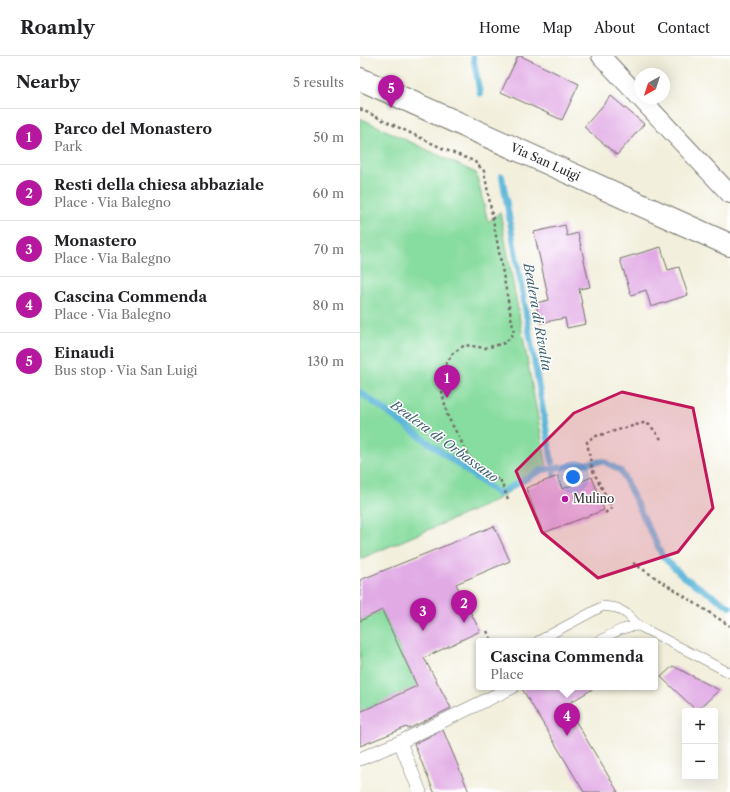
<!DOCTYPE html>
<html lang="en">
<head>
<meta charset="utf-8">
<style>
	:root { --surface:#fff; --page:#f2f2f2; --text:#202124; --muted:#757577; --line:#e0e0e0; --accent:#b5179e }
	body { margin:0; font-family:"Libre Caslon Text",serif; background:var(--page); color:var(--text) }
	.controls { position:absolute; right:12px; bottom:12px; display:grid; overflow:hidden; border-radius:4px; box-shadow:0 4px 16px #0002 }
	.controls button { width:36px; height:36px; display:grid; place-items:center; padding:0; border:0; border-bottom:1px solid var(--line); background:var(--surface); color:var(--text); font:20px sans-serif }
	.compass { position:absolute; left:274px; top:12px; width:36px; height:36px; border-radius:50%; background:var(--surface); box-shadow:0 4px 16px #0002; rotate:219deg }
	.you { position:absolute; left:213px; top:421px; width:14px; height:14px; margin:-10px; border:3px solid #fff; border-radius:50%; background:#1a73e8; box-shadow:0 0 0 6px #1a73e833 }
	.badge { display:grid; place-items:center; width:26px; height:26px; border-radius:50%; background:var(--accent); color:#fff; font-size:13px; font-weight:700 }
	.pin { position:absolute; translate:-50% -33px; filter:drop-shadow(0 1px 2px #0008) }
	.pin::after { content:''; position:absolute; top:21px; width:14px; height:12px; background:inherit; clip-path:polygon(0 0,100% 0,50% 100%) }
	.popup { position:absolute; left:116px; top:582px; width:182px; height:52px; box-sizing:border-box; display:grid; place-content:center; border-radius:4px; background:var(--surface); filter:drop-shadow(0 1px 3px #0005); font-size:13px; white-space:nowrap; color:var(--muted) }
	.popup b { font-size:15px; color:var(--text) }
	.popup::after { content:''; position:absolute; left:50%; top:100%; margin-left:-8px; border:8px solid transparent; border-top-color:var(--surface) }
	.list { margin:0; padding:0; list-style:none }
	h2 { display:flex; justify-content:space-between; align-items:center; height:52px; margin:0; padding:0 16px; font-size:17px }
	h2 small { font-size:13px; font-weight:400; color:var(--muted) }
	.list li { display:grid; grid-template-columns:26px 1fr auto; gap:12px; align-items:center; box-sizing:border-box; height:56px; padding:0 16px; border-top:1px solid var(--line) }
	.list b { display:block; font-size:15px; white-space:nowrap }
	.list p { margin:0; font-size:13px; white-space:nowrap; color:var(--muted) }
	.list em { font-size:13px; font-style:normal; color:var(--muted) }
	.map { position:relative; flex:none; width:370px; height:736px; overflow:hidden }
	header { display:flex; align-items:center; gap:24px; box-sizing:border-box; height:56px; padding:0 20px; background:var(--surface); border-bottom:1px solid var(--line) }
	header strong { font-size:19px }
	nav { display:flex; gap:22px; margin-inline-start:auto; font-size:14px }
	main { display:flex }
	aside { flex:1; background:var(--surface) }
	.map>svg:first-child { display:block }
	.green { fill:#87dc9f; stroke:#598465 }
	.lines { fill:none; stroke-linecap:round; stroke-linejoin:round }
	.stream { stroke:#5bb5d9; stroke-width:6 }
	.building { fill:#e1aae5 }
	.service-casing { stroke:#717069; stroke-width:10 }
	.pedestrian-casing { stroke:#717069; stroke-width:14 }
	.minor-casing { stroke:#717069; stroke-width:20 }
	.tertiary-casing { stroke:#717069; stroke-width:24 }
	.path { stroke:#717069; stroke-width:2.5; stroke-dasharray:3 3; stroke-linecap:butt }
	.service { stroke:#fff; stroke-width:9 }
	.pedestrian { stroke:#fff; stroke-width:13 }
	.minor { stroke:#fff; stroke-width:18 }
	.tertiary { stroke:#fff; stroke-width:22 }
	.marked { fill:#c2185b; fill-opacity:0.2; stroke:#c2185b; stroke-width:3; stroke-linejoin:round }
	.poi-dot { fill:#b5179e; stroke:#fff; stroke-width:1.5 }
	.labels { text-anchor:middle; stroke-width:3; stroke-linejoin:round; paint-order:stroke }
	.street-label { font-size:12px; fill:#2b2b2b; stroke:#fff }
	.poi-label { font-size:12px; fill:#2b2b2b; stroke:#fff; text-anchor:start }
	.water-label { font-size:13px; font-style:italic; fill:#3e6271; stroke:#fff }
</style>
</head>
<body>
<header>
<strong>Roamly</strong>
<nav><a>Home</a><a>Map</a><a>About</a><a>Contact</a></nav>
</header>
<main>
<aside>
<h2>Nearby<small>5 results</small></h2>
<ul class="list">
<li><span class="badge">1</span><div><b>Parco del Monastero</b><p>Park</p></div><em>50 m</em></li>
<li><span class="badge">2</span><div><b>Resti della chiesa abbaziale</b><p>Place · Via Balegno</p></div><em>60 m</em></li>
<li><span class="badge">3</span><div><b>Monastero</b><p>Place · Via Balegno</p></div><em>70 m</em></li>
<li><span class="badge">4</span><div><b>Cascina Commenda</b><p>Place · Via Balegno</p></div><em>80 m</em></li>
<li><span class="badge">5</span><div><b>Einaudi</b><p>Bus stop · Via San Luigi</p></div><em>130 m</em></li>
</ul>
</aside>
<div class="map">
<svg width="370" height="736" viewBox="0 0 370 736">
	<rect width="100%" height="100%" fill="#fff"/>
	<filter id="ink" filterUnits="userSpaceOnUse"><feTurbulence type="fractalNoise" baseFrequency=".025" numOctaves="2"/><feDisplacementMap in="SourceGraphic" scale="8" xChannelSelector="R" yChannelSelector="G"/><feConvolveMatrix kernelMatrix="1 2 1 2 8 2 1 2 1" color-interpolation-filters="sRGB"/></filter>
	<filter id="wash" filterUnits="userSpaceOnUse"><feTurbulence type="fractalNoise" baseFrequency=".012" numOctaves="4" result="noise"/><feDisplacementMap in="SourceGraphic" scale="16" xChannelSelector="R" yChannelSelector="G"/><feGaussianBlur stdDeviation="0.9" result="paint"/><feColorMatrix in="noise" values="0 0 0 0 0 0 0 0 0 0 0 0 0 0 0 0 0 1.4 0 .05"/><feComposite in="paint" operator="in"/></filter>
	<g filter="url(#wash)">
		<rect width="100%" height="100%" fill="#f2efdc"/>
		<path class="green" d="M0,62L116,117L128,166L140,156L187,411L133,446L0,503Z
			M22,554L57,630L0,656V565Z"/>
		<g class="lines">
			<path class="stream" d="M113,0L120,38
				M142,120L192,406
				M0,336L138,438L182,414L243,405L261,415L303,501L324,521L370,551
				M194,418L197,428"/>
		</g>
		<g id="blocks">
			<path class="building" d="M158,0H161L219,28L202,64L141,36Z
				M251,40L284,68L257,99L224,71Z
				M205,169L207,180L218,177L230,231L219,233L226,268L207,272L205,262L180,267L176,247L189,244L174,176Z
				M301,191L308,214L319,211L328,239L291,251L286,234L271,239L260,203Z
				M198,420L202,433L232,421L244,454L183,477L166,432Z
				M134,470L150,505L96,528L120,575L64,602L91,652L48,673L47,671L0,690V656L57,630L22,554L0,565V524Z
				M313,610L359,634L337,655L301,621Z
				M161,631H236L206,649L258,736H224Z
				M83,674L109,736H74L54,688Z"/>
		</g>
	</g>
	<g filter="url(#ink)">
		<use href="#blocks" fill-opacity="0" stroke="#717069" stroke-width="1"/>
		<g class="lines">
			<g class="service-casing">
				<path id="service" d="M279,570L370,617
					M178,585L243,550L257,552L267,558L279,570C263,570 252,578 239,585"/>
			</g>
			<g class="pedestrian-casing">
				<path id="pedestrian" d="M40,686L60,736
					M0,703L40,686L153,631"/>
			</g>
			<g class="minor-casing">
				<path id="minor" d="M241,0L370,138"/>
			</g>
			<g class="tertiary-casing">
				<g id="tertiary">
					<path id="s1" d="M0,23L370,189"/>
				</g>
			</g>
			<path class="path" d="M0,53L86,94L114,105L124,115L154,277L145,287L125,292L105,289L93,297L82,314L81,332L88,361L109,400L129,423H140L148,443
				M245,457L252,452L232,413L227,386L233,381L283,367L290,369L301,383
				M273,507L370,570
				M127,575L132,585"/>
			<use href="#service" class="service"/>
			<use href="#pedestrian" class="pedestrian"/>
			<use href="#minor" class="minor"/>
			<use href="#tertiary" class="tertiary"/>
		</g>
	</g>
	<path class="marked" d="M262,336L333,352L353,452L318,496L238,522L182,476L156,415L214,357Z"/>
	<circle class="poi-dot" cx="205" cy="443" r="4"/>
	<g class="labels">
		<g class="street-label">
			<text dy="4" stroke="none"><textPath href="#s1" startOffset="203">Via San Luigi</textPath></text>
		</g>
		<g class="poi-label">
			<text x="213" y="447">Mulino</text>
		</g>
		<g class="water-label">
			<text transform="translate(178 261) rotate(80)" y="5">Bealera di Rivalta</text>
			<text transform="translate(85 385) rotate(36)" y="5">Bealera di Orbassano</text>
		</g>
	</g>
</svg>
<div class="controls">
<button>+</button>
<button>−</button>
</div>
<svg class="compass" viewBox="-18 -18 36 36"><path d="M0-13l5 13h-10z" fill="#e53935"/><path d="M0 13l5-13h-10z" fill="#757577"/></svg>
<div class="you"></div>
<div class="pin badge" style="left:87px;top:342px">1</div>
<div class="pin badge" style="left:104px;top:567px">2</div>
<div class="pin badge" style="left:63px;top:575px">3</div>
<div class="pin badge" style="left:207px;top:680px">4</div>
<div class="popup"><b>Cascina Commenda</b>Place</div>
<div class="pin badge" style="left:31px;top:52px">5</div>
</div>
</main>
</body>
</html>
